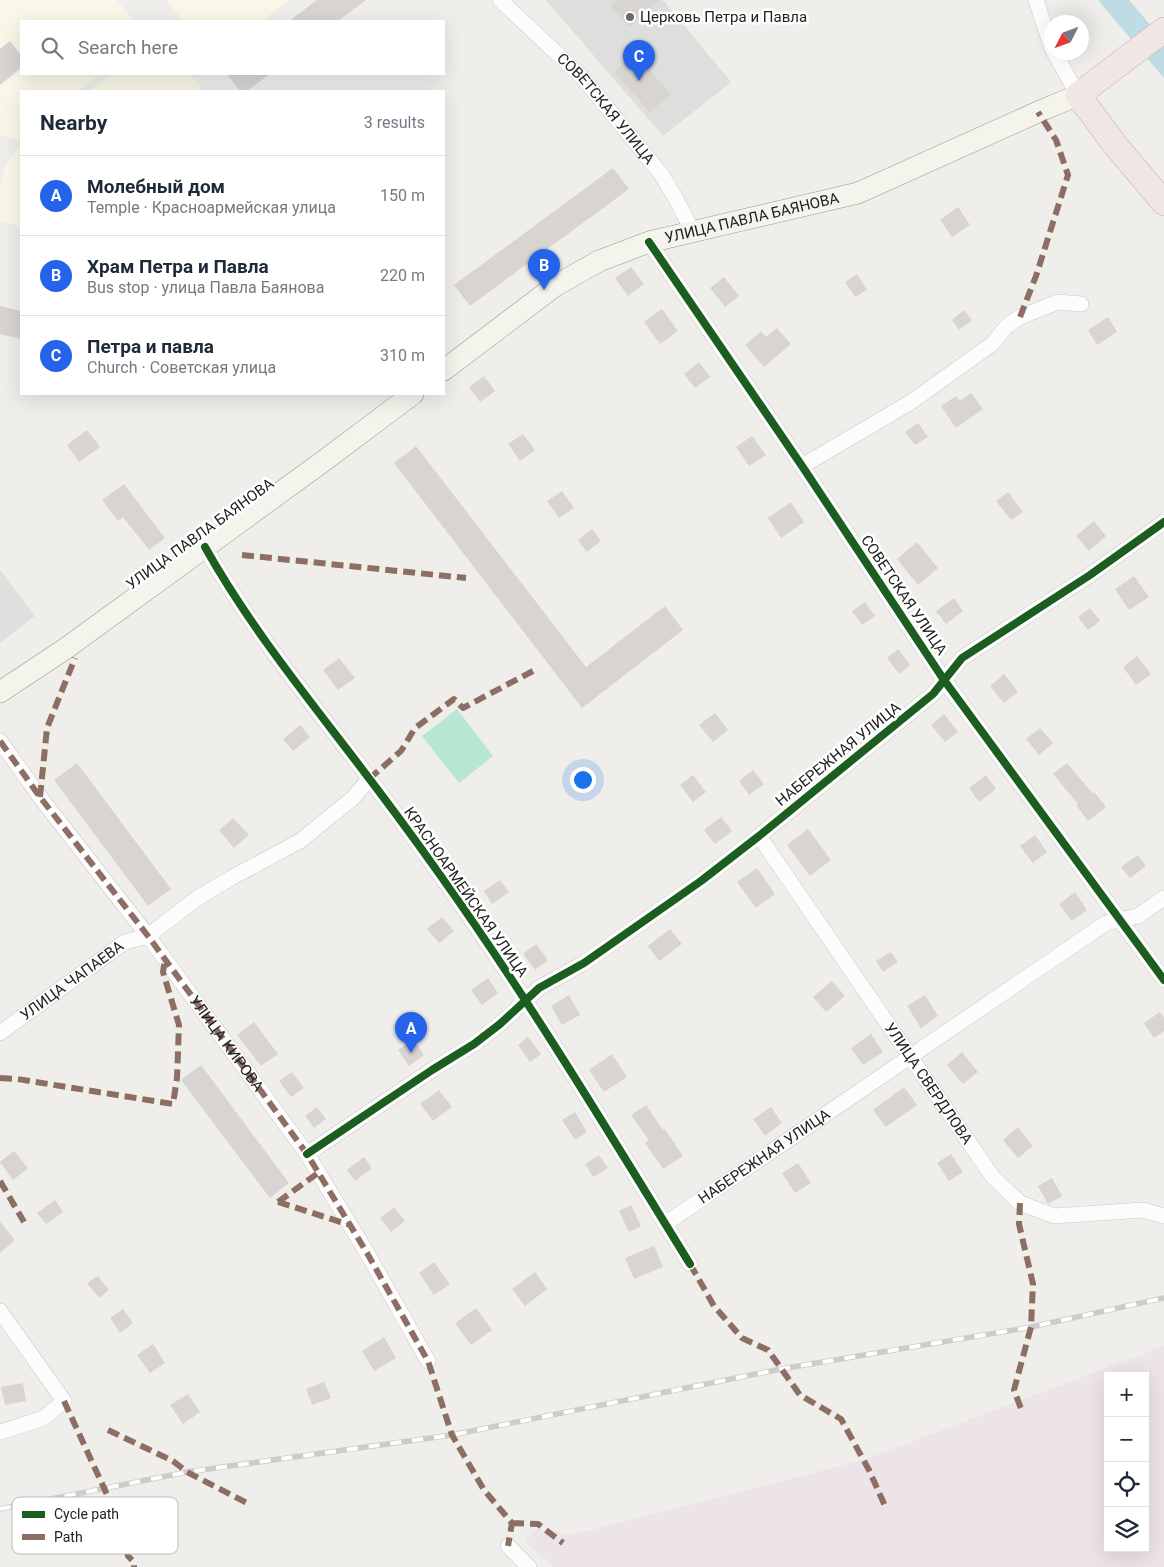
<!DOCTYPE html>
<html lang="en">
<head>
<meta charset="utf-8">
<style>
	:root { --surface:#fff; --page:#f6f6f7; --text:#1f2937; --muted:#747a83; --line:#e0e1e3; --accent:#2563eb }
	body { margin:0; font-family:Roboto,sans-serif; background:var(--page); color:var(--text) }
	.controls { position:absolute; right:15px; bottom:15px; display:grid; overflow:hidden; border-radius:0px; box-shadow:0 5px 20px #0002 }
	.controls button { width:45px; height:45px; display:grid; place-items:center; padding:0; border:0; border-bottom:1px solid var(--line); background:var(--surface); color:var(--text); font:25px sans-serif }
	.compass { position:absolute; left:1044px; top:15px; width:45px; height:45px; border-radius:50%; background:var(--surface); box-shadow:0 5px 20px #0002; rotate:228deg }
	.you { position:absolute; left:582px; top:779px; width:18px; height:18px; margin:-12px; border:4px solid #fff; border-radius:50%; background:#1a73e8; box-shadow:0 0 0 8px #1a73e833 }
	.badge { display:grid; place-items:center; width:32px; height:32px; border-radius:50%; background:var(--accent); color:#fff; font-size:16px; font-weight:700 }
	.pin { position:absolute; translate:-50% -41px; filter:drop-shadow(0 1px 2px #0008) }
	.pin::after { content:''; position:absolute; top:26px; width:18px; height:15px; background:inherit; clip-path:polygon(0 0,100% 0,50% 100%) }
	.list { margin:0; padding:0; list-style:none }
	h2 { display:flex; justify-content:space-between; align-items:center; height:65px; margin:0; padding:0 20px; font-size:21px }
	h2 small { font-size:16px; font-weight:400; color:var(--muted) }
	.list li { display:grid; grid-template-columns:32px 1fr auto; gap:15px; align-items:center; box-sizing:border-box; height:80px; padding:0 20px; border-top:1px solid var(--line) }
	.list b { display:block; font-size:19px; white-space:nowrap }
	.list p { margin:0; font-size:16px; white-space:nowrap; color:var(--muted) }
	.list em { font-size:16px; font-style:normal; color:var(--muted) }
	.icon { flex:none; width:28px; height:28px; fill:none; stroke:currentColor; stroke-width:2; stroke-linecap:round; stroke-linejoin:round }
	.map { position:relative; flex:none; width:1164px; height:1567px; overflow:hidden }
	.search { position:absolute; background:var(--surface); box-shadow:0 5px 20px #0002; left:20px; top:20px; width:425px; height:55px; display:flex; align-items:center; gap:12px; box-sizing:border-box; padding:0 18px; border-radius:0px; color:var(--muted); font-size:19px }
	.panel { position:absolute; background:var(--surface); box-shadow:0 5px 20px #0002; left:20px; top:90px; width:425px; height:305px; border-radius:0px }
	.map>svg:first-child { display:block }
	.industrial { fill:#ede4e9; fill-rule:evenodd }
	.education { fill:#f8f7e8 }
	.religious { fill:#dededc }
	.pitch { fill:#b7e6d2 }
	.parking { fill:#e0dfde }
	.water { fill:#bfdbe3 }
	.building { fill:#d7d4d2 }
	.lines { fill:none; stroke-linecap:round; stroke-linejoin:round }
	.minor-casing { stroke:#c9c8c7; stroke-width:16 }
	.secondary-casing { stroke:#999a82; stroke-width:22 }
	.trunk-casing { stroke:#c5a2ac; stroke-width:26 }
	.minor { stroke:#fdfcfc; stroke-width:15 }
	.secondary { stroke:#f4f4ed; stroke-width:21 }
	.trunk { stroke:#f0e6e4; stroke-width:25 }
	.rail-casing { stroke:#ccc; stroke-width:5.5 }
	.rail { stroke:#fff; stroke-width:4; stroke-dasharray:11; stroke-linecap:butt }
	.quiet { stroke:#8d6e63; stroke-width:6; stroke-dasharray:12 6; stroke-linecap:butt }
	.cycleway-casing { stroke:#fff; stroke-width:11 }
	.cycleway { stroke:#1b5e20; stroke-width:8 }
	.poi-dot { fill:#6a6968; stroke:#fff; stroke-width:2 }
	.labels { text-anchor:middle; stroke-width:5; stroke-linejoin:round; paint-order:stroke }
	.poi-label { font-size:15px; fill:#222; stroke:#fff; text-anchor:start }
	.street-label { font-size:15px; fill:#222; stroke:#fff }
	.key { fill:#fff; stroke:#bdbdbd; stroke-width:1 }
	.key-label { font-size:14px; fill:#222 }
</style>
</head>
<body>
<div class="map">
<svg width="1164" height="1567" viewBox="0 0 1164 1567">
	<rect width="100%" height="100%" fill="#f0eeeb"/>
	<path class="industrial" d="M1164,1346V1567H553L525,1541L536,1529L572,1535L863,1460ZM1108,1376H1145V1548H1108Z"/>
	<path class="education" d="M0,0H117L134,21H21V74H100L78,91H21V138L18,140L0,135Z
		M166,0H289L262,21H183Z
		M112,74H190L203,91H89Z
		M21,145V227L0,221V186L6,163Z"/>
	<path class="religious" d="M546,0H663L731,82L663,136Z"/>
	<path class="pitch" d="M457,709L493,756L459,783L422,736Z"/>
	<path class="parking" d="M0,570L35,616L0,643Z"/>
	<path class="water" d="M1098,0H1129L1164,41V78Z"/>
	<path class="building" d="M317,0H366L338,21H289Z
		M617,0H659L629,27L611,6Z
		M10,41L21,55V68L0,85V49Z
		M634,54L671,94L650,112L614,72Z
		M227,74H270L247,91H240Z
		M613,168L629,189L470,306L454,285Z
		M958,207L970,225L952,237L940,220Z
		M631,267L644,284L628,296L615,278Z
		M857,274L867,290L855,297L845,282Z
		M724,277L739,296L725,307L710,288Z
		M0,306L21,311V339L0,334Z
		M662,309L678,331L660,344L644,322Z
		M964,310L972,320L959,330L952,320Z
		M1108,317L1117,332L1097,345L1088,330Z
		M777,328L791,344L764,367L745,345L761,331L766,337Z
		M699,362L710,377L695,388L684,374Z
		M484,376L495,391L480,402L469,387Z
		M971,393L983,409L956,428L941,406L956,396L960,401Z
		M918,423L928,437L915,445L905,432Z
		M87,430L100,447L79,462L67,445Z
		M523,434L535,450L520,461L508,444Z
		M752,436L766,455L749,466L736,447Z
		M416,446L586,667L665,606L683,630L582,708L394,463Z
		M124,484L165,538L149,550L123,517L118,521L102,500Z
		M562,491L574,508L559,518L547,501Z
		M1008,492L1023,512L1011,520L996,501Z
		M791,502L804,522L781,538L768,518Z
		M1094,521L1106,536L1089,551L1076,536Z
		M592,529L601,541L587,552L578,540Z
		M917,542L938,568L918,585L897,559Z
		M1134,576L1149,597L1129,610L1115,589Z
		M954,598L963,611L946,624L936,611Z
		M865,602L875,616L862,625L852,611Z
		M1090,608L1100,621L1088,630L1078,617Z
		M898,649L910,665L899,674L887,658Z
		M1137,656L1151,674L1136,685L1123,667Z
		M339,658L355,678L338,690L323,670Z
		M1004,674L1018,692L1004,703L990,686Z
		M715,713L728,730L713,742L699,725Z
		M944,714L958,732L945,742L931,725Z
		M300,725L310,737L293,751L283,739Z
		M1040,728L1053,743L1039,755L1026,739Z
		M77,763L171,889L148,906L54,780Z
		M1067,763L1092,793L1094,792L1106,807L1088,821L1076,805L1078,804L1053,774Z
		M753,770L764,784L749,795L739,781Z
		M693,775L706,792L693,802L680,785Z
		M986,775L996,789L979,802L969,788Z
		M721,817L732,831L715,844L704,830Z
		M233,818L249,835L234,848L219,830Z
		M808,829L831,860L810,876L787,845Z
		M1035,835L1047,852L1033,863L1020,846Z
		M1138,855L1146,866L1130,878L1121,867Z
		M757,868L775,894L756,908L737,882Z
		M500,880L509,892L492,904L484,891Z
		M1075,892L1087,910L1072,921L1059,904Z
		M442,917L454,931L439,943L427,929Z
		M670,929L682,944L659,961L648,946Z
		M536,944L548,960L535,970L523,954Z
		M891,952L898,962L883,972L876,961Z
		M488,978L498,993L482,1005L471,990Z
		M832,981L845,996L826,1012L813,997Z
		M569,995L580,1015L562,1025L551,1006Z
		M925,995L938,1016L921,1028L907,1006Z
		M1160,1012L1164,1018V1031L1154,1038L1144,1023Z
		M254,1022L278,1054L261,1066L237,1035Z
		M871,1034L883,1052L863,1065L851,1048Z
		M528,1037L541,1054L530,1062L518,1045Z
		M414,1039L424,1055L409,1066L398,1050Z
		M962,1052L978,1072L963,1084L947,1065Z
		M612,1054L627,1077L604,1092L589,1070Z
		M201,1065L289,1183L270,1198L181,1080Z
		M292,1072L304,1088L291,1097L279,1081Z
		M904,1087L917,1105L886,1127L873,1110Z
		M439,1090L452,1107L433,1121L420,1104Z
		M646,1105L663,1130L665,1129L683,1156L663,1169L645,1143L649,1140L631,1115Z
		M317,1107L326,1119L314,1128L305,1116Z
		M771,1107L782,1123L765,1136L753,1119Z
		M575,1112L587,1132L575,1140L562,1120Z
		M1018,1127L1033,1146L1018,1158L1003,1140Z
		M14,1151L28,1168L13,1180L0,1162Z
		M951,1154L963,1172L949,1181L937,1163Z
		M599,1155L608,1168L593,1177L585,1164Z
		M364,1157L372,1168L355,1181L347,1170Z
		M798,1163L811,1183L795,1193L782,1173Z
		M1052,1178L1062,1196L1048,1204L1038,1186Z
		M55,1200L63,1212L46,1224L37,1213Z
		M631,1205L641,1226L629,1232L619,1211Z
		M394,1207L405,1221L391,1232L380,1218Z
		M0,1222L15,1240L0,1253Z
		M654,1246L663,1267L634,1279L625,1258Z
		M434,1262L450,1284L434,1295L419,1273Z
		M535,1272L547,1289L525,1306L512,1289Z
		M98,1276L109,1290L99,1298L87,1283Z
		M476,1308L492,1330L471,1345L455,1323Z
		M123,1309L133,1323L120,1333L110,1318Z
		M384,1337L396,1358L374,1371L362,1351Z
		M153,1344L165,1363L150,1373L137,1355Z
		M324,1382L331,1398L312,1405L306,1389Z
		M23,1383L26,1401L5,1405L1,1387Z
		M188,1394L200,1412L183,1424L170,1405Z"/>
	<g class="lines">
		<g class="minor-casing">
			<g id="minor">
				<path id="s1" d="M500,0L583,78L661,174L675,197L693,232"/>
				<path d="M1036,0L1052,49"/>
				<path d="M1054,52L1078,95"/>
				<path d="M649,242L802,466L944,680L1164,980"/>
				<path d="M802,466L911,402L992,344L1007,326L1020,317L1058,302L1081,304"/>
				<path d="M205,547C243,615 292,678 339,739C373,783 406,827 438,872C528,998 608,1131 690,1264"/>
				<path id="s2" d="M0,741L40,797L148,936L307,1154L367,1253L428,1361"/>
				<path id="s3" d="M759,836L992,1176L1020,1203L1054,1216L1143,1210L1164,1216"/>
				<path id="s4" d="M0,1033L125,942L148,936L196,899L231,878L300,841L353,798L369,779"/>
				<path d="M307,1154L432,1070L474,1044L500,1024L539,988L584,963L701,881L759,836L933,694L962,658L1090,575L1164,522"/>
				<path id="s5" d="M665,1224L1106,923L1138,916L1164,898"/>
				<path d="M0,1311L64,1401L44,1418L0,1432"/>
				<path d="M508,1546L529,1567"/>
			</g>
		</g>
		<g class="secondary-casing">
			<g id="secondary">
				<path id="s6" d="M444,370L555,286L599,261L649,242L858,193L1038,112L1078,95"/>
				<path d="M0,692L65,649L325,460L413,394"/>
			</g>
		</g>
		<g class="trunk-casing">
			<path id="trunk" d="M1164,30L1078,95L1116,146L1164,203"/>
		</g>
		<use href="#minor" class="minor"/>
		<use href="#secondary" class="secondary"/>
		<use href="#trunk" class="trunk"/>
		<g class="rail-casing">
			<path id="rail" d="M0,1509L187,1472L452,1435L781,1369L1031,1327L1164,1298"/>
		</g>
		<use href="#rail" class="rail"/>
		<path class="quiet" d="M1020,317L1036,276L1068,175L1056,140L1038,112
			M242,555L466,578
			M0,741L40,797L148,936L307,1154L367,1253L428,1361L452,1435L484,1490L512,1523L508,1546
			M369,779L401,751L415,728L454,699L463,708L533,671
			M40,797L47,728L75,658
			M0,1078L17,1079L173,1104L177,1078L179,1025L163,972L165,960
			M0,1181L24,1222
			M278,1202L350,1225
			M278,1202L318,1173
			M1020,1203L1019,1224L1033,1284L1031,1327L1014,1390L1022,1411
			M690,1264L714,1306L742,1338L768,1350L800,1395L841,1419L869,1470L885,1506
			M64,1401L121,1525L128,1556L134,1562V1567
			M108,1430L173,1461L187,1472L251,1505
			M512,1523L538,1524L563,1543"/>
		<g class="cycleway-casing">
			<path id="cycleway" d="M649,242L802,466L944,680L1164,980
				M205,547C243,615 292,678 339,739C373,783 406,827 438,872C528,998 608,1131 690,1264
				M307,1154L432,1070L474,1044L500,1024L539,988L584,963L701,881L759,836L933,694L962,658L1090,575L1164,522"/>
		</g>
		<use href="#cycleway" class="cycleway"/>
	</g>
	<circle class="poi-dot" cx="630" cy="17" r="5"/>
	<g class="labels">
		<g class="poi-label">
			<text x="640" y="22">Церковь Петра и Павла</text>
		</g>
		<g class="street-label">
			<text dy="5" stroke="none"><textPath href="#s1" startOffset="152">СОВЕТСКАЯ УЛИЦА</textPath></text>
			<text dy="5" stroke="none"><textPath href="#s6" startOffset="349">УЛИЦА ПАВЛА БАЯНОВА</textPath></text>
			<text transform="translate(200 534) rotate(-36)" y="5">УЛИЦА ПАВЛА БАЯНОВА</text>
			<text transform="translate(904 595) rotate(56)" y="5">СОВЕТСКАЯ УЛИЦА</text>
			<text transform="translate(838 754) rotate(-39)" y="5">НАБЕРЕЖНАЯ УЛИЦА</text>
			<text transform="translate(466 892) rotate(55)" y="5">КРАСНОАРМЕЙСКАЯ УЛИЦА</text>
			<text dy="5" stroke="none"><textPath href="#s4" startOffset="89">УЛИЦА ЧАПАЕВА</textPath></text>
			<text dy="5" stroke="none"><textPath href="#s2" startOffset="378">УЛИЦА КИРОВА</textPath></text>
			<text dy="5" stroke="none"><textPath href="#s3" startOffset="300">УЛИЦА СВЕРДЛОВА</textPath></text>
			<text dy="5" stroke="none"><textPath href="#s5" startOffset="120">НАБЕРЕЖНАЯ УЛИЦА</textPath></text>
		</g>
	</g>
	<rect x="12" y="1497" width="166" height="57" rx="8" class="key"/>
	<rect x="22" y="1511" width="23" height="7" fill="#1b5e20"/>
	<rect x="22" y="1534" width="23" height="6" fill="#8d6e63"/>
	<g class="key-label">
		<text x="54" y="1519">Cycle path</text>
		<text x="54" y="1542">Path</text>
	</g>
</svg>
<div class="controls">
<button>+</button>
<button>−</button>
<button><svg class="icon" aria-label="locate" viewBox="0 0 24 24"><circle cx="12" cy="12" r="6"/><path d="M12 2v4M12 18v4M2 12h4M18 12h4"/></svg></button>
<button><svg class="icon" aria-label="layers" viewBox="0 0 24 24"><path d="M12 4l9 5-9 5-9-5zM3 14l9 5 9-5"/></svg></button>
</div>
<svg class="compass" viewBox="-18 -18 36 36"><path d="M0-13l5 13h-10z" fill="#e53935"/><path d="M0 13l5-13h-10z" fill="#747a83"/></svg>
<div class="you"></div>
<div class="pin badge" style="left:411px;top:1053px">A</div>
<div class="pin badge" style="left:544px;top:290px">B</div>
<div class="pin badge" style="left:639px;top:81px">C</div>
<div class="search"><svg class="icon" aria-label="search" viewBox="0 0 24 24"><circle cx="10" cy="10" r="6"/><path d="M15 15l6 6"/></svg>Search here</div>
<section class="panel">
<h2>Nearby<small>3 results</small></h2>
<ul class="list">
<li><span class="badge">A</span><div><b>Молебный дом</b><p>Temple · Красноармейская улица</p></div><em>150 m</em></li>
<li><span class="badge">B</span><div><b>Храм Петра и Павла</b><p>Bus stop · улица Павла Баянова</p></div><em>220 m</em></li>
<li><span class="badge">C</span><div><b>Петра и павла</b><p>Church · Советская улица</p></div><em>310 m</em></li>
</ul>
</section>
</div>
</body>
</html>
